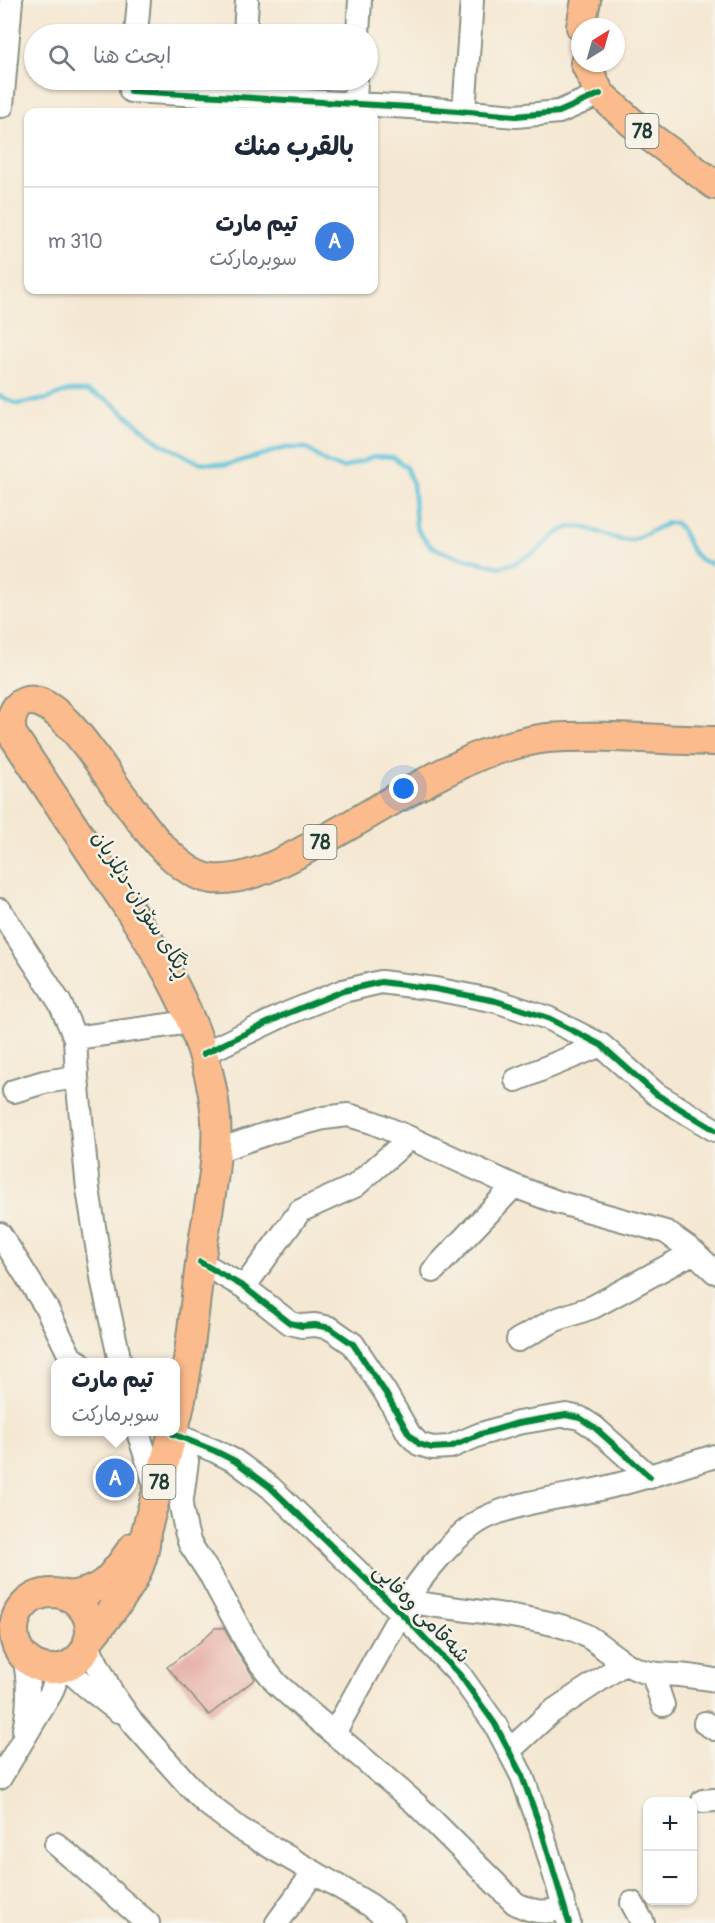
<!DOCTYPE html>
<html lang="ar">
<head>
<meta charset="utf-8">
<style>
	:root { --surface:#fff; --page:#f2f2f3; --text:#1f2937; --muted:#747a83; --line:#e0e1e3; --accent:#7c3aed }
	body { margin:0; font-family:Pangolin,"Playpen Sans Arabic",sans-serif; background:var(--page); color:var(--text); direction:rtl }
	.controls { position:absolute; right:18px; bottom:18px; display:grid; overflow:hidden; border-radius:12px; box-shadow:0 2px 4px #0004 }
	.controls button { width:54px; height:54px; display:grid; place-items:center; padding:0; border:0; border-bottom:2px solid var(--line); background:var(--surface); color:var(--text); font:30px sans-serif }
	.compass { position:absolute; left:571px; top:18px; width:54px; height:54px; border-radius:50%; background:var(--surface); box-shadow:0 2px 4px #0004; rotate:37deg }
	.you { position:absolute; left:404px; top:789px; width:21px; height:21px; margin:-15px; border:4px solid #fff; border-radius:50%; background:#1a73e8; box-shadow:0 0 0 9px #1a73e833 }
	.badge { display:grid; place-items:center; width:39px; height:39px; border-radius:50%; background:var(--accent); color:#fff; font-size:20px; font-weight:700 }
	.pin { position:absolute; translate:-50% -50%; border:3px solid #fff; box-shadow:0 2px 6px #0006 }
	.popup { position:absolute; left:51px; top:1358px; width:129px; height:78px; box-sizing:border-box; display:grid; place-content:center; border-radius:12px; background:var(--surface); filter:drop-shadow(0 2px 4px #0005); font-size:20px; white-space:nowrap; color:var(--muted) }
	.popup b { font-size:22px; color:var(--text) }
	.popup::after { content:''; position:absolute; left:50%; top:100%; margin-left:-12px; border:12px solid transparent; border-top-color:var(--surface) }
	.list { margin:0; padding:0; list-style:none }
	h2 { display:flex; justify-content:space-between; align-items:center; height:78px; margin:0; padding:0 24px; font-size:26px }
	h2 small { font-size:20px; font-weight:400; color:var(--muted) }
	.list li { display:grid; grid-template-columns:39px 1fr auto; gap:18px; align-items:center; box-sizing:border-box; height:108px; padding:0 24px; border-top:2px solid var(--line) }
	.list b { display:block; font-size:22px; white-space:nowrap }
	.list p { margin:0; font-size:20px; white-space:nowrap; color:var(--muted) }
	.list em { font-size:20px; font-style:normal; color:var(--muted) }
	.icon { flex:none; width:33px; height:33px; fill:none; stroke:currentColor; stroke-width:2; stroke-linecap:round; stroke-linejoin:round }
	.map { position:relative; flex:none; width:715px; height:1923px; overflow:hidden; direction:ltr }
	.search { position:absolute; background:var(--surface); box-shadow:0 2px 4px #0004; left:24px; top:24px; width:354px; height:66px; display:flex; align-items:center; gap:15px; box-sizing:border-box; padding:0 21px; border-radius:33px; color:var(--muted); font-size:22px }
	.panel { position:absolute; background:var(--surface); box-shadow:0 2px 4px #0004; left:24px; top:108px; width:354px; height:186px; border-radius:12px; direction:rtl }
	.map>svg:first-child { display:block }
	.lines { fill:none; stroke-linecap:round; stroke-linejoin:round }
	.stream { stroke:#5ac0d8; stroke-width:4.5 }
	.building { fill:#e5aaa3 }
	.minor-casing { stroke:#8a9284; stroke-width:26 }
	.major-casing { stroke:#8a9284; stroke-width:32 }
	.minor { stroke:#fff; stroke-width:22 }
	.major { stroke:#fbbb8c; stroke-width:28 }
	.cycleway-casing { stroke:#f7f3e8; stroke-width:10 }
	.cycleway { stroke:#00873e; stroke-width:6 }
	.labels { text-anchor:middle; stroke-width:5; stroke-linejoin:round; paint-order:stroke }
	.shield { fill:#f7f3e8; stroke:#60746a; stroke-width:1.5 }
	.shield-label { font-size:20px; font-weight:bold; fill:#1f3d34 }
	.street-label { font-size:21px; fill:#1f3d34; stroke:#f7f3e8 }
</style>
</head>
<body>
<div class="map">
<svg width="715" height="1923" viewBox="0 0 715 1923">
	<rect width="100%" height="100%" fill="#f7f3e8"/>
	<filter id="ink" filterUnits="userSpaceOnUse"><feTurbulence type="fractalNoise" baseFrequency=".0167" numOctaves="2"/><feDisplacementMap in="SourceGraphic" scale="12" xChannelSelector="R" yChannelSelector="G"/><feConvolveMatrix kernelMatrix="1 2 1 2 8 2 1 2 1" color-interpolation-filters="sRGB"/></filter>
	<filter id="wash" filterUnits="userSpaceOnUse"><feTurbulence type="fractalNoise" baseFrequency=".008" numOctaves="4" result="noise"/><feDisplacementMap in="SourceGraphic" scale="24" xChannelSelector="R" yChannelSelector="G"/><feGaussianBlur stdDeviation="1.35" result="paint"/><feColorMatrix in="noise" values="0 0 0 0 0 0 0 0 0 0 0 0 0 0 0 0 0 1.4 0 .05"/><feComposite in="paint" operator="in"/></filter>
	<g filter="url(#wash)">
		<rect width="100%" height="100%" fill="#f5e8d3"/>
		<g class="lines">
			<path class="stream" d="M0,396L17,404L47,399L68,391H86L108,400L160,443L198,462L226,465L285,448H306L327,463L343,468L376,456L393,457L406,467L413,484L416,526L421,535L432,547L452,555L499,567L515,563L537,551L556,534L570,527H583L621,540H633L668,523H676C692,540 686,560 715,564"/>
		</g>
		<g id="blocks">
			<path class="building" d="M215,1628H224L236,1650L255,1679L209,1715L167,1667L200,1642Z"/>
		</g>
	</g>
	<g filter="url(#ink)">
		<use href="#blocks" fill-opacity="0" stroke="#8a9284" stroke-width="1.5"/>
		<g class="lines">
			<g class="minor-casing">
				<path id="minor" d="M136,34L139,0
					M245,34L247,0
					M358,34L360,0
					M132,80L131,91L410,107L516,116L559,112L600,94
					M355,104L356,80
					M2,106L11,0
					M464,112L472,0
					M0,910L60,1003L75,1038L77,1077L88,1189L103,1283L120,1362
					M75,1038L190,1022
					M203,1054L286,1014L343,991L381,982L435,989L496,1001L548,1018L601,1045L656,1094L715,1130
					M516,1080L601,1045
					M14,1091L44,1082L77,1077
					M216,1151L272,1132L324,1118L348,1115L372,1122L410,1138L514,1186L557,1202L666,1232L694,1252L715,1272
					M0,1234L46,1307L71,1358L79,1362
					M200,1262L244,1287L290,1323L302,1326L315,1325L330,1328L353,1344L385,1392L409,1434L419,1444L432,1448L450,1447L481,1434L518,1423L566,1415L580,1418L594,1427L650,1477
					M433,1271L514,1186
					M244,1287L300,1211L355,1186L410,1138
					M518,1340L555,1320L593,1307L694,1252
					M138,1432L157,1491
					M173,1434L215,1451L235,1461L270,1487L401,1613L460,1675L495,1724L522,1776L541,1829L569,1923
					M171,1441L182,1450L187,1461L181,1506L186,1531L190,1544L211,1576L247,1643L261,1664L277,1684L296,1701L416,1804L515,1903C531,1912 545,1914 563,1908
					M406,1601C460,1611 516,1613 568,1628C592,1634 609,1655 630,1666C647,1675 661,1674 679,1675C691,1676 703,1678 715,1680
					M87,1644L112,1693L133,1723L191,1788L206,1803L240,1829L370,1905L393,1923
					M64,1666L86,1686L118,1711
					M653,1675L663,1705
					M705,1723L715,1729
					M24,1729C30,1704 29,1681 24,1656
					M334,1733L401,1613C413,1583 460,1528 489,1516C524,1501 563,1497 600,1489C639,1480 677,1468 715,1456
					M510,1750L550,1713L625,1663
					M0,1778L51,1693L61,1667
					M703,1801L715,1800
					M56,1844L148,1923
					M632,1903L643,1923
					M277,1923L314,1872"/>
			</g>
			<g class="major-casing">
				<path id="major" d="M581,27L586,0
					M585,63L600,94L638,128L715,185
					M175,1425C189,1372 193,1318 200,1264C206,1216 219,1168 216,1120C210,1027 150,940 100,866C71,822 41,778 12,734C10,725 11,711 19,705C50,681 103,769 116,787C130,806 144,827 160,845C174,859 191,876 212,879C247,882 285,861 314,845C361,820 405,791 453,768C465,763 477,755 490,752C508,746 529,740 547,738C600,734 662,740 715,741
					M14 1631a38 38 0 1 1 76 0a38 38 0 1 1-76 0Z
					M66,1596C105,1592 112,1576 133,1547
					M88,1641C113,1609 146,1575 146,1532L173,1432"/>
			</g>
			<use href="#minor" class="minor"/>
			<use href="#major" class="major"/>
			<g class="cycleway-casing">
				<path id="cycleway" d="M132,80L131,91L410,107L516,116L559,112L600,94
					M203,1054L286,1014L343,991L381,982L435,989L496,1001L548,1018L601,1045L656,1094L715,1130
					M200,1262L244,1287L290,1323L302,1326L315,1325L330,1328L353,1344L385,1392L409,1434L419,1444L432,1448L450,1447L481,1434L518,1423L566,1415L580,1418L594,1427L650,1477
					M173,1434L215,1451L235,1461L270,1487L401,1613L460,1675L495,1724L522,1776L541,1829L569,1923"/>
			</g>
			<use href="#cycleway" class="cycleway"/>
		</g>
	</g>
	<g class="labels">
		<g class="shield">
			<rect x="625.5" y="114" width="33" height="34" rx="4.5"/>
			<rect x="303.5" y="825" width="33" height="34" rx="4.5"/>
			<rect x="142.5" y="1465" width="33" height="34" rx="4.5"/>
		</g>
		<g class="shield-label">
			<text x="642" y="138">78</text>
			<text x="320" y="849">78</text>
			<text x="159" y="1489">78</text>
		</g>
		<g class="street-label">
			<text transform="translate(142 904) rotate(58)" y="7">ڕێگای سۆران-دێلزیان</text>
			<text transform="translate(422 1613) rotate(46)" y="7">شەقامی وەفایی</text>
		</g>
	</g>
</svg>
<div class="controls">
<button>+</button>
<button>−</button>
</div>
<svg class="compass" viewBox="-18 -18 36 36"><path d="M0-13l5 13h-10z" fill="#e53935"/><path d="M0 13l5-13h-10z" fill="#747a83"/></svg>
<div class="you"></div>
<div class="pin badge" style="left:115px;top:1478px;background:#3f7fe0">A</div>
<div class="popup"><b>تیم مارت</b>سوبرماركت</div>
<div class="search"><svg class="icon" aria-label="search" viewBox="0 0 24 24"><circle cx="10" cy="10" r="6"/><path d="M15 15l6 6"/></svg>ابحث هنا</div>
<section class="panel">
<h2>بالقرب منك<small></small></h2>
<ul class="list">
<li><span class="badge" style="background:#3f7fe0">A</span><div><b>تیم مارت</b><p>سوبرماركت</p></div><em>310 m</em></li>
</ul>
</section>
</div>
</body>
</html>
